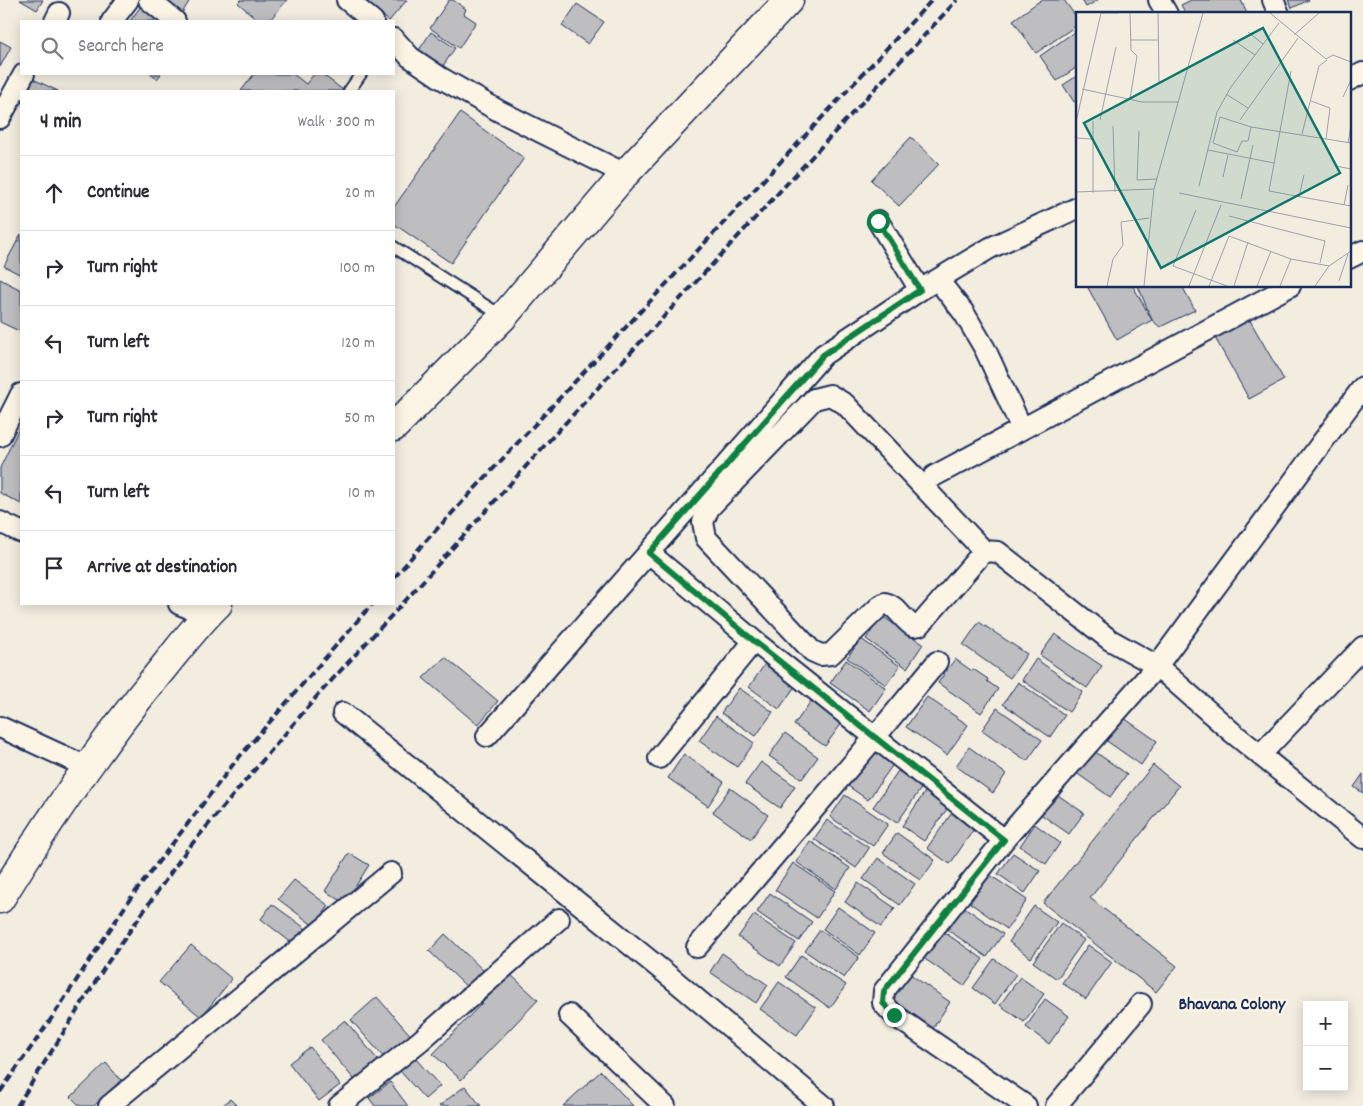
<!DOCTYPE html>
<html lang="en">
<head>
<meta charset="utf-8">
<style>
	:root { --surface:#fff; --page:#f2f2f3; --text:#2b2b33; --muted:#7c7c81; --line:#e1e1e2 }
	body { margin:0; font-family:Dekko,sans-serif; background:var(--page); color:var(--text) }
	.controls { position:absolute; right:15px; bottom:15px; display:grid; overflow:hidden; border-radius:0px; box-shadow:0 2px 12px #0003 }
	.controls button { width:45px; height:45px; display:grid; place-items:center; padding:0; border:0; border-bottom:1px solid var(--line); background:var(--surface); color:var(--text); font:25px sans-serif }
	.stop { position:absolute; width:15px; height:15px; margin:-11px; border:4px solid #0b8043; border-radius:50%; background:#fff }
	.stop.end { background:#0b8043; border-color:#fff; box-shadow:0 1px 5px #0008 }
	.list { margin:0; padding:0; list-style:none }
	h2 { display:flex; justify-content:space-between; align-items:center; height:65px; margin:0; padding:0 20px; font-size:21px }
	h2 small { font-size:16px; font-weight:400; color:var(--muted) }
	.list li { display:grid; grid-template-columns:32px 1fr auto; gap:15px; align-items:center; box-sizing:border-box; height:75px; padding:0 20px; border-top:1px solid var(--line) }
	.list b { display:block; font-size:19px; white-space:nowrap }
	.list em { font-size:16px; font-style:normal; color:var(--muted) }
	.icon { flex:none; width:28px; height:28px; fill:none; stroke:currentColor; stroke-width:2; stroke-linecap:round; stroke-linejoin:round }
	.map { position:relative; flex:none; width:1363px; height:1106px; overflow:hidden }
	.search { position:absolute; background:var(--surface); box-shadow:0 2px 12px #0003; left:20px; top:20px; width:375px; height:55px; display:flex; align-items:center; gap:12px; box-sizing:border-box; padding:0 18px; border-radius:0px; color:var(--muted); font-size:19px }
	.panel { position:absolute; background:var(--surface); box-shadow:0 2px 12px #0003; left:20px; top:90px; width:375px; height:515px; border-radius:0px }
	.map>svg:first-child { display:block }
	.building { fill:#bebec0; stroke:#1b2f5e }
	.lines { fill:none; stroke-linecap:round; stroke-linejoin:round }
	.lane-casing { stroke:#1b2f5e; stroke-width:14 }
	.street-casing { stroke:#1b2f5e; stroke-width:24 }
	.secondary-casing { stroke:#1b2f5e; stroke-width:31 }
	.lane { stroke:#fcf5e5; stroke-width:10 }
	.street { stroke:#fcf5e5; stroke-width:20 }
	.secondary { stroke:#fcf5e5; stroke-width:28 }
	.rail { stroke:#1b2f5e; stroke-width:4; stroke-dasharray:8 4; stroke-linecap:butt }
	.route { stroke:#0b8043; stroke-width:6 }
	.labels { text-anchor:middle; stroke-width:4.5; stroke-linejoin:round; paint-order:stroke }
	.neighbourhood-label { font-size:18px; font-weight:bold; fill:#1b2f5e; stroke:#fcf5e5 }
	.inset-road { fill:none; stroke:#9da1ac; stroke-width:1 }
	.view { fill:#0f766e; fill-opacity:0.15; stroke:#0f766e; stroke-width:2.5 }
	.inset-edge { fill:none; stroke:#1b2f5e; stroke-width:2.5 }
</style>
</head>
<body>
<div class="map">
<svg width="1363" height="1106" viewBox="0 0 1363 1106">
	<rect width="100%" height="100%" fill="#f3ede0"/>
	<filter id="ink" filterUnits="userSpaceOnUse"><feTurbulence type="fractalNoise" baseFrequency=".02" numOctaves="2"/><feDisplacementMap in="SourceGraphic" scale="10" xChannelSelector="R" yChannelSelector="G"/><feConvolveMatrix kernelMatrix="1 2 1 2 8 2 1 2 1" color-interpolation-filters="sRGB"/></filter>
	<g filter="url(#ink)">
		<path class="building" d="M20,0H43L37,10Z
			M162,0H190L182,13Z
			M241,0H287L269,21H259L238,3Z
			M365,0H407L389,21Z
			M449,0H453L466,9L464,14L476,22L459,48L430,28Z
			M1041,0H1064L1077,18V25L1036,53L1013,20Z
			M1082,0H1098L1086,7Z
			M1191,0H1241L1247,14H1186L1181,5Z
			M1288,0H1309L1292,8Z
			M577,4L604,22L588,44L562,26Z
			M141,6L163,21H130Z
			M1077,30V67L1057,81L1040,56Z
			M431,32L455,48L441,69L417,53Z
			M0,41L11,47L0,67Z
			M150,74H161L157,79Z
			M254,74H293L306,84L314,74H322L343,90L342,91H241Z
			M1077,76V100L1074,102L1063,85Z
			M33,79L58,91H27Z
			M460,113L524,158L451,263L394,224V207Z
			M911,137L939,164L899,206L871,180Z
			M21,234V275L4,266Z
			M0,279L21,290V332L0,322Z
			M1091,286H1133L1152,320L1117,340L1088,288Z
			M1138,286H1182L1195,310L1160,327L1152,320Z
			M1248,317L1284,380L1249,399L1214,336Z
			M21,424V504L0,493V468Z
			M882,616L923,644L907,668L866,639Z
			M979,622L1027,654L1010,678L963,645Z
			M1055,634L1102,666L1087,688L1040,655Z
			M861,639L900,666L886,685L847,658Z
			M445,657L498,701L478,725L423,678Z
			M955,659L972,671L973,669L988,679L987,681L998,689L981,713L938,683Z
			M1036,659L1083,692L1069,712L1022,680Z
			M846,660L886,688L870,711L830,683Z
			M765,664L796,685L779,709L749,687Z
			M1018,682L1065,715L1050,737L1003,704Z
			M739,688L773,712L756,736L721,713Z
			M927,697L968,725L947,755L906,727Z
			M811,701L842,723L825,746L794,725Z
			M997,708L1042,740L1027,761L982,730Z
			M716,716L754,743L737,767L699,741Z
			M1121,716L1157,741L1141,765L1104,739Z
			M785,733L818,757L802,779L769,756Z
			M969,747L1006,774L993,793L956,766Z
			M874,749L894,763L868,800L848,786Z
			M1091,749L1127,774L1110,797L1075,772Z
			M684,754L724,782L708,806L668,778Z
			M761,762L795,786L780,808L745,784Z
			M1153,765L1179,786L1090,898L1177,966L1156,992L1043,903Z
			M898,771L922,787L897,823L873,807Z
			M1363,774V793L1354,787Z
			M730,788L768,815L751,839L713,812Z
			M927,789L950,805L924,841L902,826Z
			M1055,793L1084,813L1069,834L1039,813Z
			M845,795L888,824L873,846L830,817Z
			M954,810L976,826L950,864L927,848Z
			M827,820L869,848L856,868L814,839Z
			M1035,824L1060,843L1046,864L1020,846Z
			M897,833L935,860L921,880L883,853Z
			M810,841L850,868L836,889L796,862Z
			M349,853L369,865L345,903L325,891Z
			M1013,853L1040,871L1025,893L998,874Z
			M878,858L915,884L900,905L863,879Z
			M793,863L835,891L817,918L775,890Z
			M990,875L1027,900L1007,929L970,903Z
			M294,880L329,906L314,926L278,899Z
			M858,883L895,908L881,927L845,902Z
			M770,893L812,922L799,941L757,912Z
			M272,904L305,928L293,944L261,919Z
			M1034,906L1057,922L1031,958L1009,942Z
			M838,907L875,933L860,955L823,929Z
			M964,907L1003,934L987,957L948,930Z
			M754,915L796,943L780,966L738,937Z
			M1061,923L1084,940L1057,979L1033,962Z
			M820,930L859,957L844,978L805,951Z
			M941,930L983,959L964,986L922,957Z
			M445,934L485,972L469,989L429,951Z
			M191,945L232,979L201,1017L159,982Z
			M1088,945L1112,962L1086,999L1062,983Z
			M722,953L768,985L756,1003L710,972Z
			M801,955L846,985L830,1008L786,977Z
			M994,959L1016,974L995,1004L973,988Z
			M907,972L950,1002L933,1028L889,997Z
			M510,974L538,1000L461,1080L433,1054Z
			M1020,977L1044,994L1024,1022L1000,1005Z
			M779,982L816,1008L797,1035L760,1009Z
			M377,997L413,1038L387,1061L351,1020Z
			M1045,999L1069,1016L1049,1044L1026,1027Z
			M345,1020L382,1065L358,1084L321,1040Z
			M310,1047L340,1085L319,1101L289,1063Z
			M415,1058L440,1086L425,1099L400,1071Z
			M106,1063L121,1080L94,1106H80L71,1097Z
			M601,1071L633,1106H563Z
			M390,1082L408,1106H375L369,1098Z
			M465,1086L481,1106H439Z
			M230,1099L237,1106H222Z"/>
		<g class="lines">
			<g class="lane-casing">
				<path id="lane" d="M349,91L361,74
					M394,247L502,316"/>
			</g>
			<g class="street-casing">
				<path id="street" d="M149,0L175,21
					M347,0L373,21
					M1159,0L1167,14
					M1273,0L1279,14
					M55,21L59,13
					M112,21L128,0
					M394,39L410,57L441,78L499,111L625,174
					M1349,80L1363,73
					M0,118L24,74
					M878,221L920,290
					M1349,258L1363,251
					M938,280L964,313L985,349L1022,429
					M0,436L21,394
					M934,476L1290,286
					M0,522L21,532
					M984,551L920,625L913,626C903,620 896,605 885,603L880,606L831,654L821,655L812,651L706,538L703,522L709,508L814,399L830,395L845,404L984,551L998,552L1110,640L1157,666L1233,733L1363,838
					M649,553L754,641L1004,840
					M179,604L207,615
					M343,713L674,980L824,1106
					M0,727L87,767
					M487,736L823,355L920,290L990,248L1077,208
					M1260,755L1363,647
					M659,758L754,641
					M697,947L875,737L937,662
					M569,1015L665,1106
					M109,1106L391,873
					M339,1106L420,1041L559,919
					M1026,1106L894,1015L883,1003L884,991L1004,840L1157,666L1363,387
					M1056,1106L1141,1004"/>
			</g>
			<g class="secondary-casing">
				<path id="secondary" d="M394,427L503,317L625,174L789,0
					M0,899C49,820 100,745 159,673C178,650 196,625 218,604"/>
			</g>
			<use href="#lane" class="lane"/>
			<use href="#street" class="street"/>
			<use href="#secondary" class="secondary"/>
			<path class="rail" d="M394,578L423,544L932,0
				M0,1092L53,1016L130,899L235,762L372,604
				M17,1106L108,962L186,851L318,695L405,601L545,445L957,0"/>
		</g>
	</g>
	<g class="lines" filter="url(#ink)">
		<path class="route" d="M878,221L920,290L823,355L649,553L754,641L1004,840L884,991L883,1003L894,1015"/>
	</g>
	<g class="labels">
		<g class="neighbourhood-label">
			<text x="1232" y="1009">Bhavana Colony</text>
		</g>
	</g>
	<g transform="translate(1076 12)">
		<rect width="275" height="275" fill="#f3ede0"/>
		<path class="inset-road" d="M25,1H43M82,1L83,70M194,1L250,47L257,43L275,50M172,20L187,32M218,23L243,1M55,28H83M157,28L179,43M215,59L193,179L275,194M6,77L66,90H102M150,82L172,96M267,85L275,68M54,87L61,44L55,38L54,1M235,89L254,96L250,127M24,108L40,35M164,108L222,26M0,110L25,1M37,114L39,180M175,115L172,129H166L161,140L137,131L144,105L175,115L275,131M63,119L61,168L81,167M226,122L243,54L251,48M0,126L16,127M272,131L275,113M132,138L198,151M260,154L275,157M147,165L152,143M123,174L141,100L155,75L203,11M0,180L78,177M17,181V109M103,181L275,216M223,185L228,163M165,187L177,133M268,193L272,173M120,198L97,254L151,274M153,204L249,229L244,251M263,269L272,242M31,274L37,247L47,233L45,210L73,206M68,274L78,177L127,1M113,274L145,193M133,274L153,224L215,247L253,254M158,274L172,230M181,274L195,239M204,274L215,247M239,274L253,254L275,239"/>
		<path class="view" d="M187,16L264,161L85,256L8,111Z"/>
		<rect width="275" height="275" class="inset-edge"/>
	</g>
</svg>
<div class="controls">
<button>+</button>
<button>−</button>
</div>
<div class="stop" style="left:878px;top:221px"></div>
<div class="stop end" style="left:894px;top:1015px"></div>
<div class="search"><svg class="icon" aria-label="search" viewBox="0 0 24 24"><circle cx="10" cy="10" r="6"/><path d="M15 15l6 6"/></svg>Search here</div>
<section class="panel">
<h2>4 min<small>Walk · 300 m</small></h2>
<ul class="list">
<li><svg class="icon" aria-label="ahead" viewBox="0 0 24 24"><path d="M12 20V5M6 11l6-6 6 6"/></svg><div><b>Continue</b></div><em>20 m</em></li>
<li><svg class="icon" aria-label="right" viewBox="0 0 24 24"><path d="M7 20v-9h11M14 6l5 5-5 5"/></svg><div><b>Turn right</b></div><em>100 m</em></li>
<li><svg class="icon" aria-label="left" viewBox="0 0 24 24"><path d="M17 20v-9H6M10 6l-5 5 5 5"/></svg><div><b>Turn left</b></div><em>120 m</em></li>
<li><svg class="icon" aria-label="right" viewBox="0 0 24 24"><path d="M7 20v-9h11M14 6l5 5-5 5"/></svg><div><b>Turn right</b></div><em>50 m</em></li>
<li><svg class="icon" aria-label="left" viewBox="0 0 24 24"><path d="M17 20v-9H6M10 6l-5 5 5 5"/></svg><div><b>Turn left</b></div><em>10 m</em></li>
<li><svg class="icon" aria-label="arrive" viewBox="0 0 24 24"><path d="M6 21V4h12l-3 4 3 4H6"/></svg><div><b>Arrive at destination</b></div></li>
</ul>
</section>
</div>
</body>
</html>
